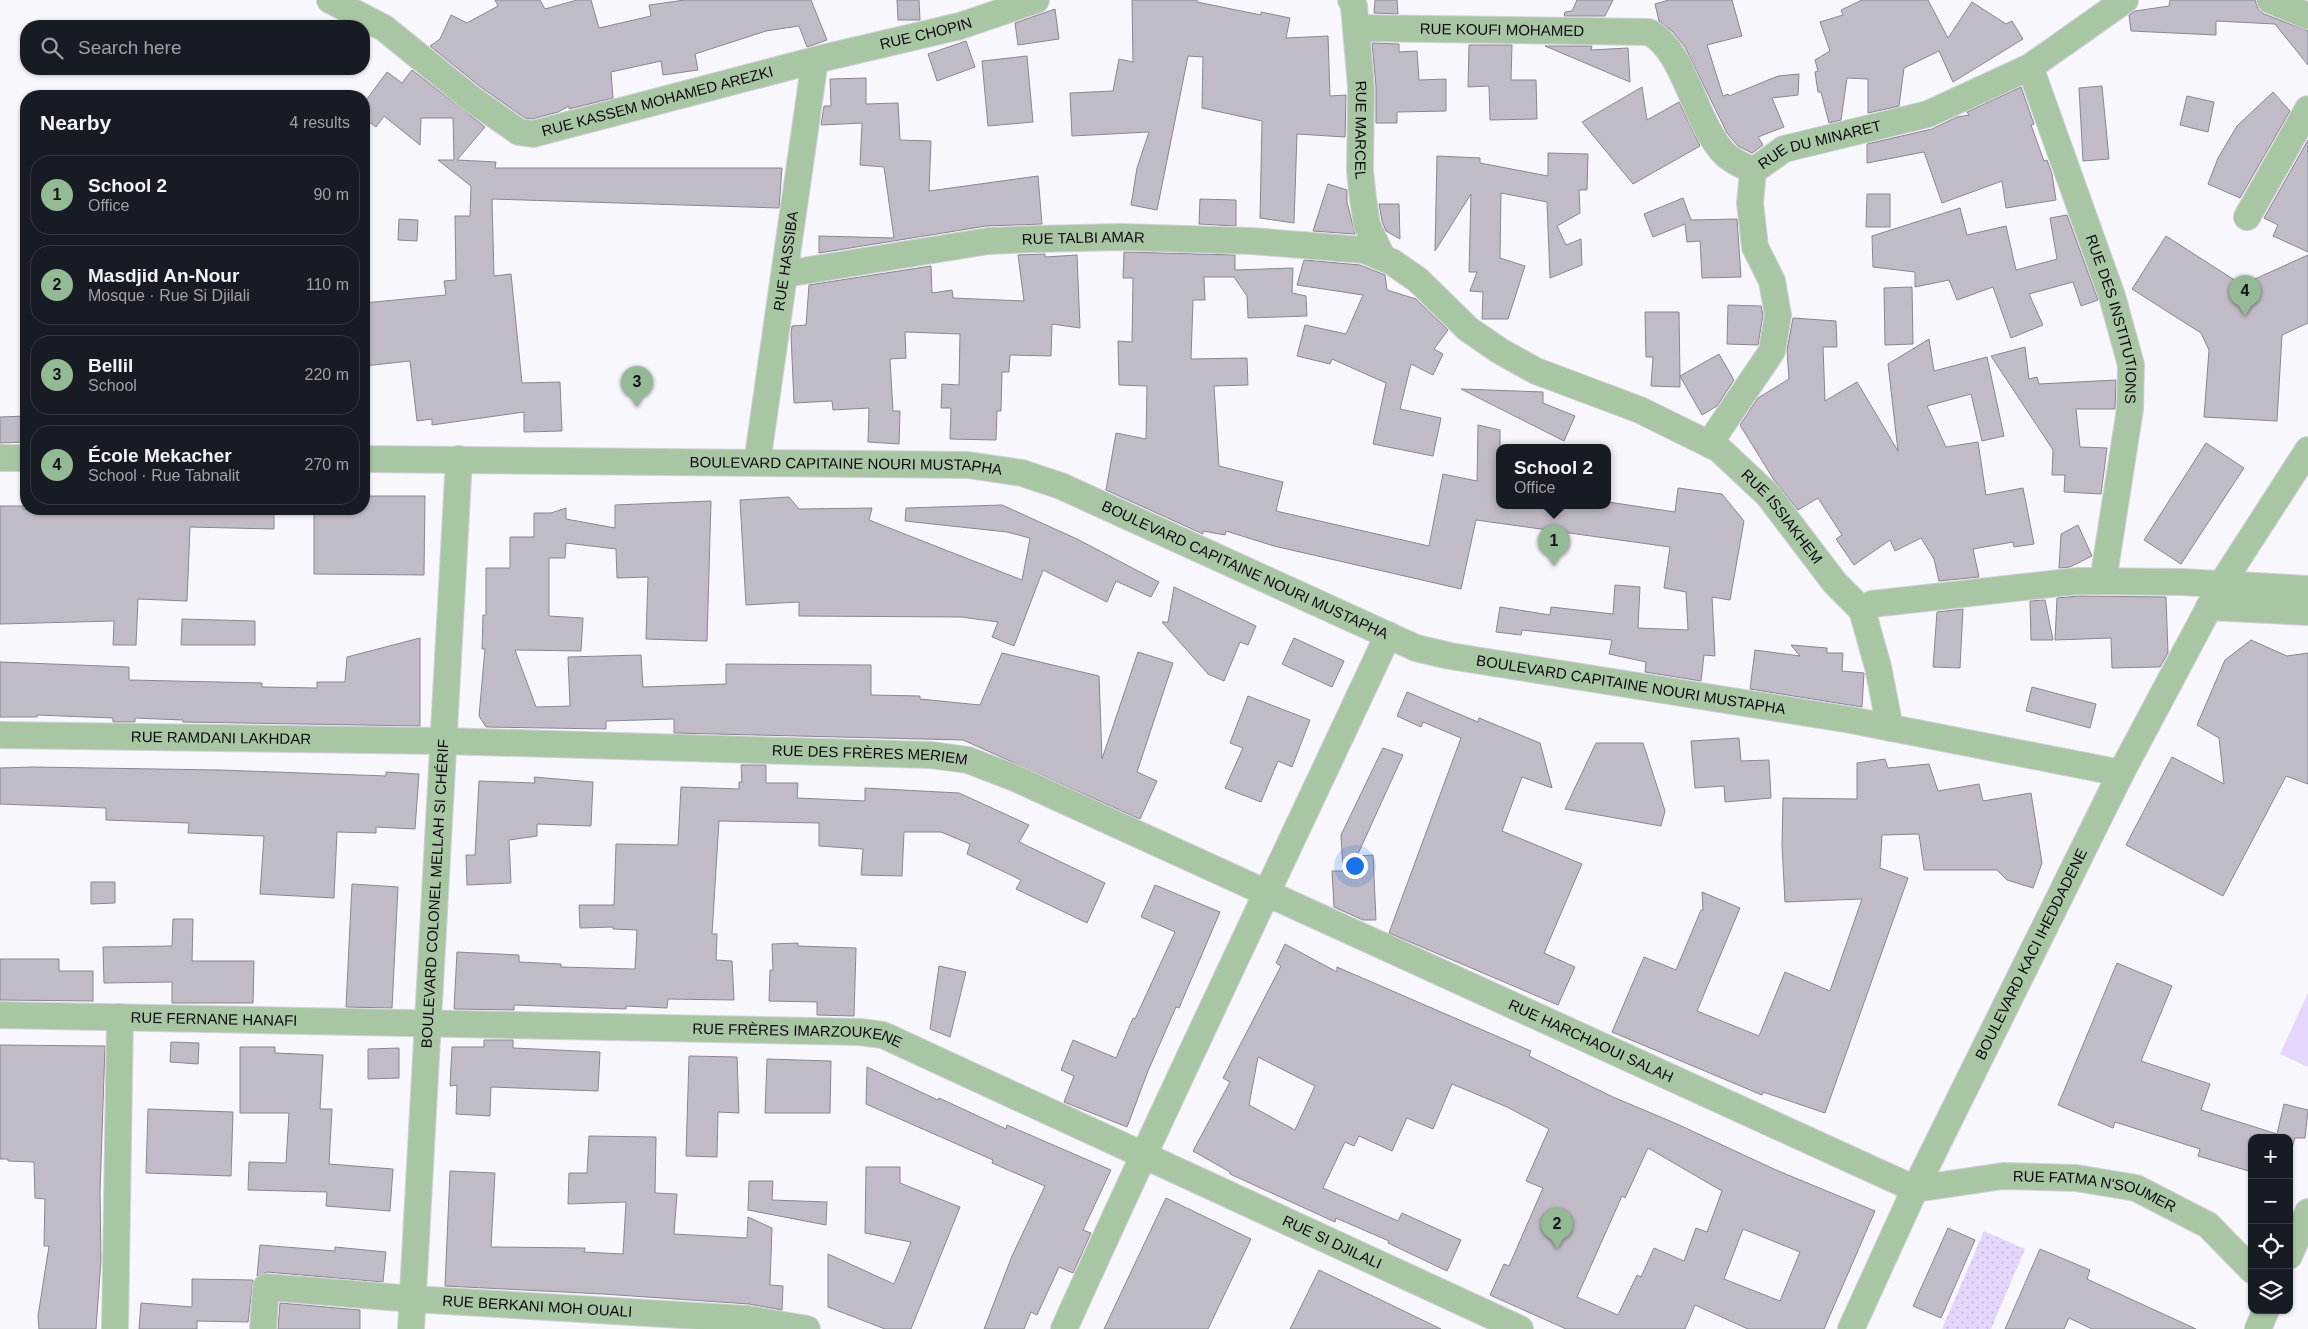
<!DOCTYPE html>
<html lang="en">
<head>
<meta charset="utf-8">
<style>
	:root { --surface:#171b24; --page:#20242c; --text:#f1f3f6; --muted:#9ea1a6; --line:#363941; --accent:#94ba95 }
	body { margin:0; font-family:Arial,sans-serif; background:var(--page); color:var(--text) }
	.controls { position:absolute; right:15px; bottom:15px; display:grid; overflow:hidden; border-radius:10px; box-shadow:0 1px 4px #0004 }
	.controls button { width:45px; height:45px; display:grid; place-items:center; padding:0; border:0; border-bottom:1px solid var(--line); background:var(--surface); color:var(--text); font:25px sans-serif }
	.you { position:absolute; left:1354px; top:865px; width:18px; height:18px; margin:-12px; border:4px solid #fff; border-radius:50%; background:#1a73e8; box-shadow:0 0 0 8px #1a73e833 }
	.badge { display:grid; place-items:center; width:32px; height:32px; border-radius:50%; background:var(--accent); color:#111; font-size:16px; font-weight:700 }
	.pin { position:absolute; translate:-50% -41px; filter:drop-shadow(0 1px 2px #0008) }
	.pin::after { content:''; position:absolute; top:26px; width:18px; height:15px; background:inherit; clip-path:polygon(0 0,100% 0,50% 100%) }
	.popup { position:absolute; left:1496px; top:444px; width:115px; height:65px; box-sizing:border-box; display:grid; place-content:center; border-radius:10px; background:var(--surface); filter:drop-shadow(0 1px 4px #0005); font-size:16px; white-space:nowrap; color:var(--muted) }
	.popup b { font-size:19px; color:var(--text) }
	.popup::after { content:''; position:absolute; left:50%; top:100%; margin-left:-10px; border:10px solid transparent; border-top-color:var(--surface) }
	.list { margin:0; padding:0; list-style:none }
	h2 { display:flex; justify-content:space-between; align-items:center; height:65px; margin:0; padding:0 20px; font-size:21px }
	h2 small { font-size:16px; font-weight:400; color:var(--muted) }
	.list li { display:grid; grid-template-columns:32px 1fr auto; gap:15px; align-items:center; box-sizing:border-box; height:80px; margin:0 10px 10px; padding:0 10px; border:1px solid var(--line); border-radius:20px }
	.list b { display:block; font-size:19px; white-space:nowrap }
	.list p { margin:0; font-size:16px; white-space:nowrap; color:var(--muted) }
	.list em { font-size:16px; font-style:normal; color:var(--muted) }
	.icon { flex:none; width:28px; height:28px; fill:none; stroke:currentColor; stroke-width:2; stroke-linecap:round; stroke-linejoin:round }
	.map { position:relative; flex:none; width:2308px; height:1329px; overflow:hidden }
	.search { position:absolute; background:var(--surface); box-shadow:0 1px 4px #0004; left:20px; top:20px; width:350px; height:55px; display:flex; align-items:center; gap:12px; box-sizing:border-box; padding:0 18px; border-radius:20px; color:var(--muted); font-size:19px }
	.panel { position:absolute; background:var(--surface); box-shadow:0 1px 4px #0004; left:20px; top:90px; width:350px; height:425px; border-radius:20px }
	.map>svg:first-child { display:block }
	.grass { fill:url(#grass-dots) }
	.pitch { fill:#e5d6fb }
	.building { fill:#c0bbc6; stroke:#8a8691; fill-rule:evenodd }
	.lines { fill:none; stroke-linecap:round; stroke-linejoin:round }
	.minor-casing { stroke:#d3d1d8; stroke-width:28 }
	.minor { stroke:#a8c6a4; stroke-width:26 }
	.labels { text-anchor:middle; stroke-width:4.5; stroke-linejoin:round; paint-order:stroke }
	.street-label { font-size:15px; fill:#0d0b0f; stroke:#f9f7fe }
</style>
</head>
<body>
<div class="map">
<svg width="2308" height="1329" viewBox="0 0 2308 1329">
	<defs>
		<pattern id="grass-dots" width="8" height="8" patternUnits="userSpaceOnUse" patternTransform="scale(1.25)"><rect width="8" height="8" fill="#e5d6fb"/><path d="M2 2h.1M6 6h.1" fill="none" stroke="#c3b6d6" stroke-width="1.8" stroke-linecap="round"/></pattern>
	</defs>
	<rect width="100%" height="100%" fill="#f9f7fe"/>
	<path class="grass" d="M1984,1231L2025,1249L1991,1329H1942Z"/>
	<path class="pitch" d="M2308,993V1067L2280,1054Z"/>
	<path class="building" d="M495,0H540L545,9L577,0H591L599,28L651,16L649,5L685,0H811L827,40L807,47L799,26L766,31L695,54L698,70L663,75L661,61L611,72L613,98L569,109V106L558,112L532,119L525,118L482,88L430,46L440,39L451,15L467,23L498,6Z
		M897,0H919L920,20H898Z
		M1132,0H1197V2L1261,15V12L1290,18L1286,38L1328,36L1330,96L1346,95L1345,137L1297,134L1294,223L1260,218L1262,121L1202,108L1203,57L1188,56L1157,210L1131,205L1137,168L1149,132L1072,136L1070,93L1113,91L1119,59L1133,62Z
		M1375,0H1397L1398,14L1374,13Z
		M1577,0H1613L1605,16H1564L1565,12L1572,11Z
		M1669,0H1732L1742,36L1707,45L1723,96L1728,94L1729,96L1778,76L1799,74L1798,95L1772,98L1784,127L1758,137L1763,145L1752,153L1738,146L1727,133L1685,47L1673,32L1659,21L1655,4Z
		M1862,0H1928L1948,38L1972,2L2006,24L2012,21L2023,39L1953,82L1939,51L1904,68L1899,106L1868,113V79L1847,78L1841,120L1829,123L1821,92H1818L1815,72L1818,71L1815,60L1830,51L1820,22L1843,15L1841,10Z
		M2170,0H2255L2258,9L2264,14L2308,31V65L2275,24L2216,21V35L2131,31L2129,15L2135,11L2169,6Z
		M1055,9L1059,39L1018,45L1015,23Z
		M966,41L975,67L937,81L928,54Z
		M1372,43L1399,44V52L1417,51L1419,80L1446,79V111L1397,112V123H1376V86Z
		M1469,45H1512L1511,80H1536L1537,119L1490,120L1489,86L1468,87Z
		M1545,46H1592L1591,50L1628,48L1630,82Z
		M1027,56L1033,122L988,126L982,61Z
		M412,70L485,127L457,160L496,162L495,168H782L779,208L492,199L494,276L511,274L522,383L560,382L562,431L524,432V412L432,425V419L417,421L410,361L364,366V303L446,295L444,281L456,280L455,216H470L471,186L438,160H454L453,118H421L420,145L384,116L376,127L364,118V103L387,72L402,83Z
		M866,78V104L898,103L900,140L931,141L929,191L1038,176L1042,224L986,226L819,253V236L894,238L884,167L860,165L862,123L821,125L824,106H831L830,79Z
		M2102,86L2109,159L2083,161L2079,88Z
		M1642,87L1647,120L1679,102L1700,146L1633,184L1582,122Z
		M2021,87L2034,124L2031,125L2044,161L2047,160L2052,174L2056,200L2006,208L2002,181L1942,203L1924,152L1867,163V144L1932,129L1957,117L1969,115L1967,112Z
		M2273,92L2290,111L2240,198L2208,184L2218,158L2237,126Z
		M2187,96L2214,102L2208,132L2180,125Z
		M2308,140V252L2273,236L2278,225L2264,218Z
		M1548,153L1588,154L1587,190H1579L1580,213L1557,226L1566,245L1581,239L1582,265L1550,278L1547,202L1501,193L1500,258L1525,266L1508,319H1482L1483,292L1470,291L1477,272H1469L1471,194L1435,251L1437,156L1480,158V163L1548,176Z
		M1328,184L1347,190V202L1355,234L1313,231Z
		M1867,194H1890V227H1866Z
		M1683,198L1691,220L1737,219L1741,277L1702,278L1700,241L1687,242L1685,224L1653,237L1644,214Z
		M1200,199L1236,200V226L1199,224Z
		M1379,204H1399L1400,239L1386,231L1382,221Z
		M1960,208L1967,235L2006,226L2016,270L2057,259L2050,218L2067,215L2098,300L2081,306L2073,282L2029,294L2043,325L2011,338L1993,287L1957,300L1949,280L1915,287V272L1873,267L1872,236Z
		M399,219L418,220L417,241L398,240Z
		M2166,236L2236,281L2255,279L2308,255V323L2282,335L2277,421L2204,417L2209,350L2201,333L2132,289Z
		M1124,252L1235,255V270L1293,268L1292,293L1306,296L1307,316L1248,318L1247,296L1234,277H1204L1205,300H1193L1191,359L1247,358L1248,385L1214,386L1219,466L1283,482L1276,511L1429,546L1443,474L1477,481L1478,425L1500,430V505H1608V502L1675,512L1678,488L1722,494L1744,521L1730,600L1712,597L1715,656L1704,655L1701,681L1645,672L1646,662L1609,654L1612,640L1522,630L1521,635L1496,632L1500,607L1550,615L1551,607L1613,614L1615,585L1640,587L1638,628L1688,630L1686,592L1664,588L1670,547L1476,520L1461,589L1274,546L1226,531L1225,535L1203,531V534L1106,490L1116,433L1146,439L1147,386L1119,385L1118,341L1132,342L1133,278H1123Z
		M1045,254V257L1077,255L1080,328L1052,324L1051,356L1010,355L1009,372H1002L1001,411H997L996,440L950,439L951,408H941L942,384L959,385L960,334L905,332L906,358L890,359L893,411H900L899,444L868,442L869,408L833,410L832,401L794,403L791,335L792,326L806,325L809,285L931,266L932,293L952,290L953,298L1024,301L1018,255Z
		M1304,260L1360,265L1385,275L1387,290L1416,299L1448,330L1434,349L1443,354L1433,375L1411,364L1400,409L1441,418L1433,456L1373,444L1386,383L1332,359L1330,364L1297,356L1305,325L1346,334L1363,295L1297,285Z
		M1912,287L1913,344L1885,345L1884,288Z
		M1728,305L1761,306L1763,315L1758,345L1727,344Z
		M1645,312H1679L1680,376L1719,354L1734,380L1717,406L1702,415L1680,376V387L1651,386L1653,357H1646Z
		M1793,318L1836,321L1837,347H1823L1825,401L1857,382L1898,451L1888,364L1929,339L1934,371L1987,357L2004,436L1982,441L1971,394L1927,406L1946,447L1978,442L1986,495L2023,488L2034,544L2014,547L2013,542L1973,549L1979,577L1939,581L1934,559L1921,538L1895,551L1890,540L1854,565L1836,539L1842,535L1818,498L1798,510L1774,480L1740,425L1758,398L1789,379L1787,350Z
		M2025,347L2029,379L2037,377L2039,384L2116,380L2115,409H2076L2080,447L2107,448L2101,494L2064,492L2065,475H2052L2053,450L1991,356Z
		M1461,389L1543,392V403L1575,416L1564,441Z
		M26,416V442L0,443V417Z
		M2206,443L2244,468L2181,564L2144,540Z
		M364,496H425L424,575L314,574V509H364Z
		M789,497L799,509L872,508L869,520L1022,580L1030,538L1007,532L905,521L906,508L1002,505L1077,539L1159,582L1151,597L1116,581L1107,602L1043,570L1014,646L992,637L998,622L961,617L799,616V602L746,605L740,500Z
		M711,501L707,641L646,639L648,577L617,578L616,549L566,543L565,558H549V616L583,618L581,651L515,650L536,707L570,706L568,657L641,655L643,687L726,684V664L871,665V695L920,696V699L980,705L1002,653L1099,676L1102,759L1138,652L1173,663L1137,772L1157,781L1140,819L963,740L674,733V719L606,721V729L486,727L479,716L485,649H482L483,615H486V568H510V537H534V513H551L566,508V519L615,528V505Z
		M0,506H23V509H274V529L190,527L187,601L138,599L136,645H113L114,621L0,624Z
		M2078,525L2092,556L2070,567L2059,568L2061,534Z
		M1174,587L1256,626L1248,645L1240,642L1224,681L1208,674L1162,622H1168Z
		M2079,596L2166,597L2168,653L2160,667L2112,668L2111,638L2055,640L2057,598Z
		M2045,600L2053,640H2031L2030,601Z
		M1963,609L1960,668L1933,667L1937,612Z
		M182,619L255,621V645H181Z
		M420,638V726L183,722V720L135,718V722H113V718L37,715V717H0V662L129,667V680L262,683V687L317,688V682H345L347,657Z
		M1294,638L1344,661L1332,687L1282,664Z
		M2251,640L2287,656L2308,653V784L2286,776L2223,896L2126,845L2172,757L2224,784L2219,738L2197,725L2225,660Z
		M1791,645L1827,648V653H1843L1842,671L1864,673L1862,707L1750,689L1755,650L1800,656Z
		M2032,687L2096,704L2090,728L2026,711Z
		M1407,692L1478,722L1479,718L1540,743L1552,788L1522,777L1502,831L1582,864L1544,953L1575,967L1558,1005L1389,933L1461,738L1423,722L1421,727L1397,716Z
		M1248,696L1310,720L1292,767L1278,761L1261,802L1225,788L1243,748L1230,743Z
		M1739,738L1741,761L1769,760L1771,798L1725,802L1724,786L1695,788L1691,741Z
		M1596,743H1643L1665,811L1661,826L1565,809Z
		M1383,748L1403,755L1357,856L1373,855L1376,920H1363L1334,907L1332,871H1343L1341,835Z
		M1885,759L1888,768L1929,764L1938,791L1979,784L1983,801L2031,793L2042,863L2033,888L2007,880L1997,870H1924L1919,834L1882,835L1880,868L1908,878L1825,1113L1763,1092L1762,1095L1612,1032L1644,957L1676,970L1701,910H1703L1702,892L1740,908L1697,1011L1759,1036L1785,972L1830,991L1862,899L1785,902L1782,845L1783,798L1857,799V763Z
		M741,765H766V783H798L797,798L865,801V788L959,793L1029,825L1019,842L1105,883L1087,923L1016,889L1021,880L967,854L970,844L941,832H904L902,876L861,875L863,849L819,846V823L719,821L712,934H717L716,960L732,961L734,1000L668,999L667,1008L626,1006V1009L514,1005V1010L454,1009L457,952L519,955V962L561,964V967L635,969L637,930L613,929V927L580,928L579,905H614L616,844L678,845L681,787L739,789V782H742Z
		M33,767L219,770L386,776V772L419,774L415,829L376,827V833L337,832L334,898L260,894L264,836L188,833L189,823L106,820V808L0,804V768Z
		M534,777L593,782L591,826L537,824V836L509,840L511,883L467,885L466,855H475L479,781L535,783Z
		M91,882H115V903L91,904Z
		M352,884L398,887L392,1008L346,1007Z
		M1155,885L1220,912L1179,1008L1176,1007L1148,1071L1127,1127L1064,1102L1074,1076L1061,1070L1073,1040L1116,1058L1133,1018L1135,1019L1175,932L1141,917Z
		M173,919H193L192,961H254L253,1003H172V982L104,983L103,947L172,946Z
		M798,943V946L856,948L854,1016L817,1015V1002L769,1001L770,970H773L772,944Z
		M1285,944L1337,972V967L1531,1051L1529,1056L1613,1097L1677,1124L1776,1170L1875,1211L1824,1329H1748L1695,1305L1685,1329H1566L1490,1295L1504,1264L1509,1266L1543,1188L1526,1181L1549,1129L1507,1107L1452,1084L1433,1129L1407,1118L1392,1151L1359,1136L1354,1146L1345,1142L1323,1188L1398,1221L1402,1213L1461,1240L1447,1271L1388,1243L1389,1241L1336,1218L1335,1222L1230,1174V1172L1193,1151L1230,1082L1223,1078L1281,966L1276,963ZM1258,1057L1315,1086L1295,1130L1249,1105ZM1648,1148L1722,1191L1707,1232L1696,1228L1684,1261L1654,1248L1641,1277L1637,1275L1618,1315L1577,1297L1622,1196L1625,1198ZM1743,1229L1800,1252L1780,1301L1724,1279Z
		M0,959H59V971H93V1001L0,1000Z
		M2117,963L2172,986L2141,1061L2210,1084L2201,1110L2277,1134L2284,1104L2308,1110L2305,1138H2295L2289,1157V1138H2252V1172L2198,1156L2200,1149L2115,1122L2113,1128L2058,1105Z
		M939,966L966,972L950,1037L930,1029Z
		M484,1040H513V1048L600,1052L598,1091L491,1087L490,1116L456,1114L457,1085L450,1086L452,1047H484Z
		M171,1042L199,1043L198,1064L170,1062Z
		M0,1045L105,1046L100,1192L101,1260L96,1329H39L38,1316L49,1246H44L45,1199L35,1198L34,1162L8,1161V1159H0Z
		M240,1047H275V1053L323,1055L320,1109H332L329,1164L393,1169L390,1211L326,1206L327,1192L248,1190L249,1162L286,1163L289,1113H240Z
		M399,1048V1078L368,1079V1049Z
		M689,1056L737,1057L739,1113L718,1112L717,1157L686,1156Z
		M767,1059L831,1061L830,1113H765Z
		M867,1067L938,1100L939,1098L1006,1129L1007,1125L1111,1170L1083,1230L1091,1233L1073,1273L1059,1267L1037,1315L1031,1312L1024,1329H984L1012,1256L1045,1186L992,1163L993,1160L866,1104Z
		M148,1109L233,1112L231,1176L146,1173Z
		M589,1136L656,1137L655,1193L677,1194L674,1234L747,1238L748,1217L772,1228L770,1285L783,1286L782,1310L749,1304L603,1294L445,1286L450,1171L495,1173L491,1247L585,1248L584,1252L623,1254L626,1202L568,1204L569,1173H587Z
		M866,1167H900V1183L960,1207L911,1329H885L828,1307V1254L894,1284L911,1242L865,1233Z
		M749,1181H773L772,1200L827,1202L826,1225L748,1210Z
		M1166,1198L1251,1239L1208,1329H1104Z
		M1948,1228L1975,1240L1941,1318L1913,1306Z
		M260,1245L335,1251V1247L386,1252L383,1282L267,1272L257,1276Z
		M2040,1249L2090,1270L2087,1279L2196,1329H2092L2069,1318L2064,1329H2005Z
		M1319,1270L1441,1329H1290Z
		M192,1279L253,1280L248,1322L197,1321V1329H139L141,1303L192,1307Z
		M280,1303L360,1310V1329H278Z"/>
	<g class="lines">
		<g class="minor-casing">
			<g id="minor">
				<path id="s1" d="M330,0L384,28L473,100L519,132L533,134L815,60L960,26L1036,0"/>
				<path id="s2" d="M1351,0L1354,6L1361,87L1360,171L1363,199L1367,225L1382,257"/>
				<path d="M2270,0L2308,16"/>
				<path id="s3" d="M1356,28L1649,32C1686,51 1694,124 1726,155C1733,162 1745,166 1753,171"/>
				<path id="s4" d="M2030,67L2112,296L2131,365L2130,409L2103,581"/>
				<path d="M2247,217L2308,109"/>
				<path id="s5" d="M785,274L988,241L1035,239L1121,237L1252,241L1364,250L1392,262L1418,280L1468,329L1500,351L1536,371L1640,410L1719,449L1768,495L1835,583L1862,610L1872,604L2078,581L2182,582L2308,589"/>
				<path id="s6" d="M1709,444L1772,351L1778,315L1772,281L1755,247L1750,203L1753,171L1784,149L1928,114L2030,67L2125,0"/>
				<path d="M0,458H26"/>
				<path id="s7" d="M364,459L968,465L1022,473L1061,486L1416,648L1450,656L1851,720L2121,773"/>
				<path id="s8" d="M757,463L815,60"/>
				<path d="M2209,607L2308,612"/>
				<path d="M1862,610L1878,667L1890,728"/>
				<path id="s9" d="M0,735L443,741L931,755L968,760L1017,779L1915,1189L2003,1176L2076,1178L2136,1188L2208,1225L2252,1270"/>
				<path id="s10" d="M0,1015L860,1032L883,1035L1520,1329"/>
				<path d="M2289,1256L2308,1212"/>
				<path d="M115,1329L120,1017"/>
				<path id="s11" d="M263,1329L266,1287L413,1299L748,1319L807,1329"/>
				<path id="s12" d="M411,1329L459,459"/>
				<path d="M1064,1329C1169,1096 1280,867 1388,635"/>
				<path id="s13" d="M1851,1329L1915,1189L2121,773L2221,585L2308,450"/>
				<path d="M2258,1329L2266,1310"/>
			</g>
		</g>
		<use href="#minor" class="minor"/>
	</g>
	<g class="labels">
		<g class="street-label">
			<text dy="5" stroke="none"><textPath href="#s3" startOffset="146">RUE KOUFI MOHAMED</textPath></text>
			<text dy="5" stroke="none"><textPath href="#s1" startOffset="651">RUE CHOPIN</textPath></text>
			<text dy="5" stroke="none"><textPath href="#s1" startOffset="374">RUE KASSEM MOHAMED AREZKI</textPath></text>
			<text dy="5" stroke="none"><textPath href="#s2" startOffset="131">RUE MARCEL</textPath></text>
			<text dy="5" stroke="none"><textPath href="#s6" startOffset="371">RUE DU MINARET</textPath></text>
			<text dy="5" stroke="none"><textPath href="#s5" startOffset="301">RUE TALBI AMAR</textPath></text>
			<text dy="5" stroke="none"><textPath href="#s8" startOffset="204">RUE HASSIBA</textPath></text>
			<text dy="5" stroke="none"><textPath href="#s4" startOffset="266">RUE DES INSTITUTIONS</textPath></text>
			<text dy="5" stroke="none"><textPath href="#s7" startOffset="482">BOULEVARD CAPITAINE NOURI MUSTAPHA</textPath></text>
			<text dy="5" stroke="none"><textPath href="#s5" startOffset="1086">RUE ISSIAKHEM</textPath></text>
			<text dy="5" stroke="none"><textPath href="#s7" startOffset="902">BOULEVARD CAPITAINE NOURI MUSTAPHA</textPath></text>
			<text dy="5" stroke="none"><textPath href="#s7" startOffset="1308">BOULEVARD CAPITAINE NOURI MUSTAPHA</textPath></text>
			<text dy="5" stroke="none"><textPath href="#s9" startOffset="221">RUE RAMDANI LAKHDAR</textPath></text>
			<text dy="5" stroke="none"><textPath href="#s9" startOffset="870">RUE DES FRÈRES MERIEM</textPath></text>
			<text dy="5" stroke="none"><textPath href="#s12" startOffset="436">BOULEVARD COLONEL MELLAH SI CHÉRIF</textPath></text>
			<text dy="5" stroke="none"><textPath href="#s13" startOffset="416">BOULEVARD KACI IHEDDADENE</textPath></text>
			<text dy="5" stroke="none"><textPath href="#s10" startOffset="214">RUE FERNANE HANAFI</textPath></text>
			<text dy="5" stroke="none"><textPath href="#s10" startOffset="798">RUE FRÈRES IMARZOUKENE</textPath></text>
			<text dy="5" stroke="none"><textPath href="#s9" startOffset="1652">RUE HARCHAOUI SALAH</textPath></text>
			<text dy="5" stroke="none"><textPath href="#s9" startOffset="2191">RUE FATMA N'SOUMER</textPath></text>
			<text dy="5" stroke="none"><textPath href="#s10" startOffset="1378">RUE SI DJILALI</textPath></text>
			<text dy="5" stroke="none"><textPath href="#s11" startOffset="314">RUE BERKANI MOH OUALI</textPath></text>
		</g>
	</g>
</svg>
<div class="controls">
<button>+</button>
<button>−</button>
<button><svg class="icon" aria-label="locate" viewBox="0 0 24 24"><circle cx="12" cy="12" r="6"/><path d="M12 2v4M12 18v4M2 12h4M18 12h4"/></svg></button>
<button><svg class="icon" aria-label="layers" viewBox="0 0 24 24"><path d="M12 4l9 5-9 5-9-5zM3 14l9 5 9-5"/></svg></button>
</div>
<div class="you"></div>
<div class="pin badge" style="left:1554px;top:566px">1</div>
<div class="popup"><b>School 2</b>Office</div>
<div class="pin badge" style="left:1557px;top:1249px">2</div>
<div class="pin badge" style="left:637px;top:407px">3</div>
<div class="pin badge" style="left:2245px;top:316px">4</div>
<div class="search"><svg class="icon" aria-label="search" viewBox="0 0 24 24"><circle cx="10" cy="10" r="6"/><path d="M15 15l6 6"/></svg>Search here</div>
<section class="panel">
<h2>Nearby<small>4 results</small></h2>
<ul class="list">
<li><span class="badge">1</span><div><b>School 2</b><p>Office</p></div><em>90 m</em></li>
<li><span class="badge">2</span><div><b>Masdjid An-Nour</b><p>Mosque · Rue Si Djilali</p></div><em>110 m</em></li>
<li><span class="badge">3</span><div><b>Bellil</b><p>School</p></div><em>220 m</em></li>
<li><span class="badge">4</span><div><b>École Mekacher</b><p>School · Rue Tabnalit</p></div><em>270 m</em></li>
</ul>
</section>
</div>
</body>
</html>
